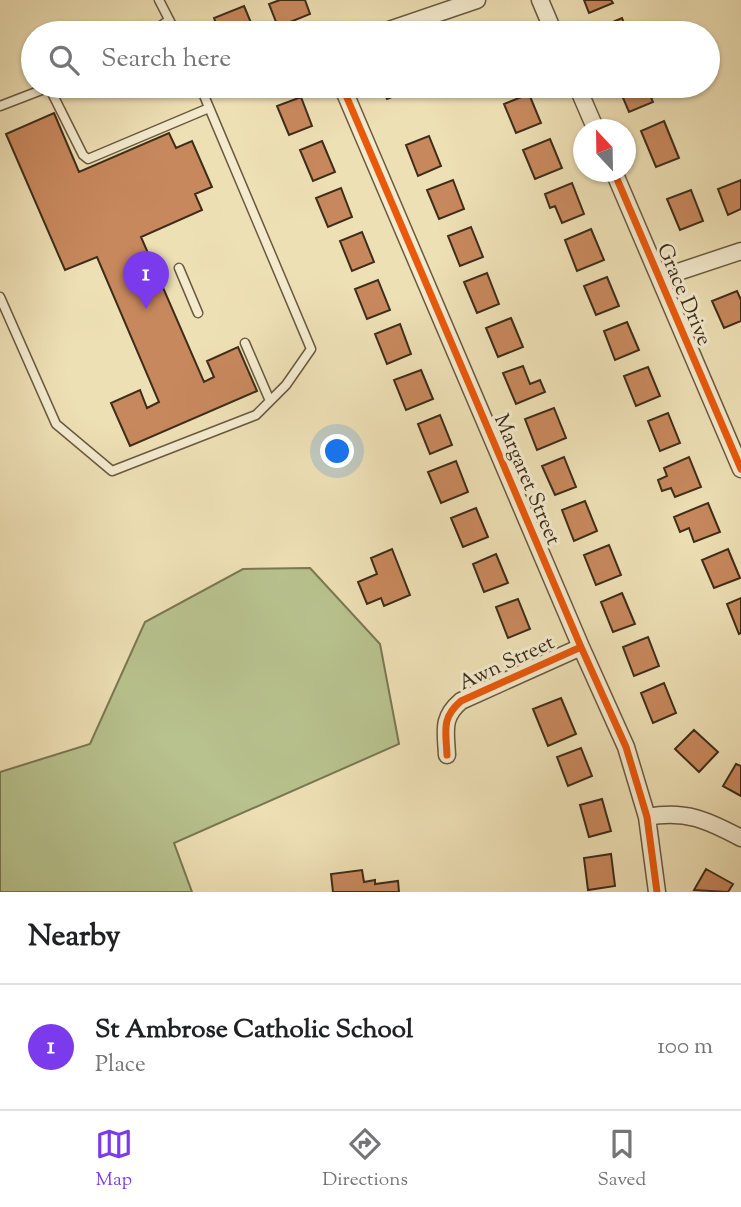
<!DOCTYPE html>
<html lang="en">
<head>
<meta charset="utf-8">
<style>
	:root { --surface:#fff; --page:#f6f6f6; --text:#202124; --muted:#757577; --line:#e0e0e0; --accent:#7c3aed }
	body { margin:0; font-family:"Sorts Mill Goudy",serif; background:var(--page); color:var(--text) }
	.compass { position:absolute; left:573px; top:119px; width:63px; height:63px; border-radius:50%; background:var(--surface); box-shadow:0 2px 5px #0004; rotate:338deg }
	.you { position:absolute; left:338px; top:452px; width:24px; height:24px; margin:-18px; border:5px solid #fff; border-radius:50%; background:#1a73e8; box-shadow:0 0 0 10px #1a73e833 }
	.badge { display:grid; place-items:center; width:46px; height:46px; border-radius:50%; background:var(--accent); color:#fff; font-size:23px; font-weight:700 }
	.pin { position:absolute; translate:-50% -58px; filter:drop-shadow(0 2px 4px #0008) }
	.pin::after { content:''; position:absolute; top:37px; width:24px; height:21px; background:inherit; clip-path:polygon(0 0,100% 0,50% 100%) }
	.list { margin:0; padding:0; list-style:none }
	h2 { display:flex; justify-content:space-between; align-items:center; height:91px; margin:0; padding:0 28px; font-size:30px }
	h2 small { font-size:23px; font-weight:400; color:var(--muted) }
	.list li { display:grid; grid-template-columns:46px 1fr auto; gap:21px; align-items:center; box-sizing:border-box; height:126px; padding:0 28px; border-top:2px solid var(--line) }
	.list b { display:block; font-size:26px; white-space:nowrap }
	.list p { margin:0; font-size:23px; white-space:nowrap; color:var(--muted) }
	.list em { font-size:23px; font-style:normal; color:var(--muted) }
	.icon { flex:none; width:38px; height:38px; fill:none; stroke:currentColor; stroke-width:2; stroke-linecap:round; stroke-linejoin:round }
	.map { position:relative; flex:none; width:741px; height:892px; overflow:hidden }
	.search { position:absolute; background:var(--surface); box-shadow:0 2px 5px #0004; left:21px; right:21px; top:21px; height:77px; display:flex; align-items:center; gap:18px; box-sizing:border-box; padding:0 24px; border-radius:38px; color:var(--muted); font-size:26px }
	.sheet { height:217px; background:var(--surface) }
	nav { display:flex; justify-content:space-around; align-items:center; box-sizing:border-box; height:98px; border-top:2px solid var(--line); background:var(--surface); font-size:19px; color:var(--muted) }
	nav a { display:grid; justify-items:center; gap:4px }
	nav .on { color:var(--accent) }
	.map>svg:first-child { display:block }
	.green { fill:#b8c28e; stroke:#7a7854; stroke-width:2 }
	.building { fill:#c8885d; stroke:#3d2d19; stroke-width:2 }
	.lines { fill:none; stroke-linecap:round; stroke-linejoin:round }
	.service-casing { stroke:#695a40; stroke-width:11 }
	.minor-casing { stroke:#695a40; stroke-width:19 }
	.service { stroke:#f4ebcf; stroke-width:8 }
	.minor { stroke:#f4ebcf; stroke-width:16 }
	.cycleway-casing { stroke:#f4ebcf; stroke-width:11 }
	.cycleway { stroke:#e8590c; stroke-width:7 }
	.labels { text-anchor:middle; stroke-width:6; stroke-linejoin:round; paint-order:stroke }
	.street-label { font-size:21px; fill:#3d2d19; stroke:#f4ebcf }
</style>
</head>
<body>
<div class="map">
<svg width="741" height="892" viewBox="0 0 741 892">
	<rect width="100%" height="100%" fill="#eee0b5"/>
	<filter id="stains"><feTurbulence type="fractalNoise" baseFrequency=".00286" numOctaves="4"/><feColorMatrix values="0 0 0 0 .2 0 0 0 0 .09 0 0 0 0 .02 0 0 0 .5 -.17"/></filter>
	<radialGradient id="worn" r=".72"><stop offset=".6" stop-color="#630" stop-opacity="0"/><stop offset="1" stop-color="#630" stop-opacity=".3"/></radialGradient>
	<path class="green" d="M310,568L380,644L399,744L174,843L192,892H0V772L90,744L145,622L243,569Z"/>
	<path class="building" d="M280,0H305L310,14L278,27L269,4Z
		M584,0H611L613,3L589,13Z
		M244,6L254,30L246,33H220L214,18Z
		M622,18L628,33H598L596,29Z
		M382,86H414L415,88L387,99Z
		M618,86H646L653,102L629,112Z
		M529,94L541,123L516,133L504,104Z
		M301,97L312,126L289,135L277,106Z
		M54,113L79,172L169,133L176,148L192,141L212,187L195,194L202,210L141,237L204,382L214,377L207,361L238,347L257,391L130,446L111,403L140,390L147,408L159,402L97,257L65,270L6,134Z
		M664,121L679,158L656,167L641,131Z
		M429,136L441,166L418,176L406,145Z
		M550,139L562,168L535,179L523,150Z
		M322,141L335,172L313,181L300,150Z
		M453,180L464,209L439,219L427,190Z
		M741,180V209L728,215L718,189Z
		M572,183L584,214L562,223L555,206L550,208L545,194Z
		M341,188L352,217L328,227L316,198Z
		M691,190L703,221L680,230L667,199Z
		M471,227L483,257L460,266L448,236Z
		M591,229L604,260L577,271L565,240Z
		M362,232L374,262L352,271L340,241Z
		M487,273L499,304L477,313L464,282Z
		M607,277L619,306L596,315L584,286Z
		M378,280L390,310L367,319L355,289Z
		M737,291L741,300V321L724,328L712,301Z
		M511,318L523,347L498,357L486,328Z
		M627,322L639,350L615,360L604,331Z
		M400,324L411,354L387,364L375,334Z
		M523,366L530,384L540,380L545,392L516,404L503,373Z
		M648,367L660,396L636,406L624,376Z
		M421,370L433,399L406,410L394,380Z
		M554,408L566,438L537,450L525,419Z
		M668,413L680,443L660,451L648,421Z
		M440,415L452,445L430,454L418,424Z
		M564,457L576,487L555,495L542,466Z
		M689,457L701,487L675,497L671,488L662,491L658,480L667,476L664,468Z
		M456,461L468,492L441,503L428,472Z
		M585,501L597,531L574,541L562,510Z
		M708,503L720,532L694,542L689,528L680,532L674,517Z
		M476,508L488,537L463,547L451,518Z
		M609,545L621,575L596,585L584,555Z
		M392,549L410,595L384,606L381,598L367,604L358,582L377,574L371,558Z
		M728,549L740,578L714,588L702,560Z
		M496,554L508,583L484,592L473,564Z
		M622,593L635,624L613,632L601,602Z
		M741,598V633L739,634L727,604Z
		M518,599L530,629L508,638L496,607Z
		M648,637L659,666L634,676L623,647Z
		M664,683L676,713L653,723L641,693Z
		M561,698L576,734L548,746L533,709Z
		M694,730L718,752L699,772L675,749Z
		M581,748L592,776L568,786L557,757Z
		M736,764L741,766V796L723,786Z
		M602,799L611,831L589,837L580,805Z
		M611,854L615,886L588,890L584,858Z
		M706,869L733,884L728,892L694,890Z
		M362,870L364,882L375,880V884L398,881L399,892H333L331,874Z"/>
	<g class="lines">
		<g class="service-casing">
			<path id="service" d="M159,0L176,33
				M151,33L169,20
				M49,87L83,155L88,159L209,108
				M0,106L52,86
				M179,268L198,313
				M0,297L56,424L112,471L256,415L286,385L311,349L200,86
				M245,343L270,401"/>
		</g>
		<g class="minor-casing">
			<path id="minor" d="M540,0L554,33
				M380,33L477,0
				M342,86L581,647L626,747L647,817L657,892
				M577,86L596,130
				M614,172L741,469
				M660,278L741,251
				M447,755C446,731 441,718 461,701L581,647
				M647,817C686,810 707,820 741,838"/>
		</g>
		<use href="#service" class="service"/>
		<use href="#minor" class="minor"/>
		<g class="cycleway-casing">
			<path id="cycleway" d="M342,86L581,647L626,747L647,817L657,892
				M614,172L741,469
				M447,755C446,731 441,718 461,701L581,647"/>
		</g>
		<use href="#cycleway" class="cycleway"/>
	</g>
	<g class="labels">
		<g class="street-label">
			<text transform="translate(685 294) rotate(67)" y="7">Grace Drive</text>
			<text transform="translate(528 479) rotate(67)" y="7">Margaret Street</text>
			<text transform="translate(506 662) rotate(-25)" y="7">Awn Street</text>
		</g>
	</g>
	<rect width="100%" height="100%" filter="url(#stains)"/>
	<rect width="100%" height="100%" fill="url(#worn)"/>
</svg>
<svg class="compass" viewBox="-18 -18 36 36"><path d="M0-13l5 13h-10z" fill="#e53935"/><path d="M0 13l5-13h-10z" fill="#757577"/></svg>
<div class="you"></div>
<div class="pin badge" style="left:146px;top:309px">1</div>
<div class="search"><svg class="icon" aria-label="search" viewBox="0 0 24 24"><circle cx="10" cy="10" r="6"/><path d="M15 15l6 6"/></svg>Search here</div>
</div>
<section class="sheet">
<h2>Nearby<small></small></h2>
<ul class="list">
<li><span class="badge">1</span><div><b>St Ambrose Catholic School</b><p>Place</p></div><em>100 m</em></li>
</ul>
</section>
<nav>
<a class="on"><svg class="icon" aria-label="map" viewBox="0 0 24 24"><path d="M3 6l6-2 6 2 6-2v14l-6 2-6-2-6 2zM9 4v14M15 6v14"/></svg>Map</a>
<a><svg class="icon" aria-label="directions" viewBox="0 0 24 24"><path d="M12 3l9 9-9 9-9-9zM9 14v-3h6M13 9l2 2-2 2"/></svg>Directions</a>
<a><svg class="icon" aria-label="saved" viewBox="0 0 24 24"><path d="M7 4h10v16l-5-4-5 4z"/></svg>Saved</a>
</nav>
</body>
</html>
